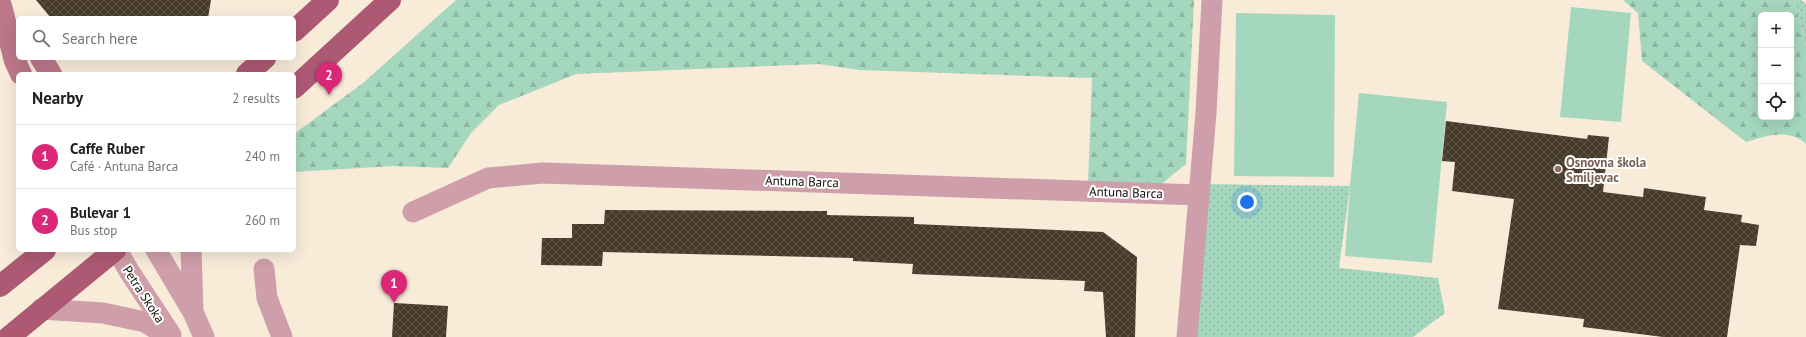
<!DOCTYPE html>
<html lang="en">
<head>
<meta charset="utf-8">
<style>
	:root { --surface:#fff; --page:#f2f2f2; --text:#202124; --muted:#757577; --line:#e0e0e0; --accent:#db2777 }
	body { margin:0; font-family:"PT Sans",sans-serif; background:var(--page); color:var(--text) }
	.controls { position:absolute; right:12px; top:12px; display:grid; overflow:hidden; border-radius:6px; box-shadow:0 4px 16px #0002 }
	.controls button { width:36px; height:36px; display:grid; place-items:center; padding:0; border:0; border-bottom:1px solid var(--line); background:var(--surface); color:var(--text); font:20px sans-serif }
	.you { position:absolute; left:1247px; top:202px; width:14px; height:14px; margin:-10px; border:3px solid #fff; border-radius:50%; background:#1a73e8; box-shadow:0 0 0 6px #1a73e833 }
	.badge { display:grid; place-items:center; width:26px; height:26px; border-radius:50%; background:var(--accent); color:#fff; font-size:13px; font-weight:700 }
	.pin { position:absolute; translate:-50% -33px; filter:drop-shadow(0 1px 2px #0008) }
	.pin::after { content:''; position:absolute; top:21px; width:14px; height:12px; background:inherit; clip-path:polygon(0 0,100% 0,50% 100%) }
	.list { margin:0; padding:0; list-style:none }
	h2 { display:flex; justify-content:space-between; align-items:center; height:52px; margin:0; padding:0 16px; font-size:17px }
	h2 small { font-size:13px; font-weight:400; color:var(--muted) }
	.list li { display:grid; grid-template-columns:26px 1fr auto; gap:12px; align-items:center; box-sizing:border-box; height:64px; padding:0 16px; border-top:1px solid var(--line) }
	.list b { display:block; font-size:15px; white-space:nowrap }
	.list p { margin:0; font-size:13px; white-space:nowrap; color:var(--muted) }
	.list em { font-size:13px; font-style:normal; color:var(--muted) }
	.icon { flex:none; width:22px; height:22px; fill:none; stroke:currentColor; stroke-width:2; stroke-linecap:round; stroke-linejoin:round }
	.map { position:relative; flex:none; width:1806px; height:337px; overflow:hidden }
	.search { position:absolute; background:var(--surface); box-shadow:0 4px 16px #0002; left:16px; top:16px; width:280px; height:44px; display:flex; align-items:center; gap:10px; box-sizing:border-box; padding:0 14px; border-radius:6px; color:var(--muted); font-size:15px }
	.panel { position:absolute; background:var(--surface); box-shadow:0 4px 16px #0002; left:16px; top:72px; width:280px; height:180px; border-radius:6px }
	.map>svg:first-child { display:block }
	.grass { fill:url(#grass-dots) }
	.forest { fill:url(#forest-firs); fill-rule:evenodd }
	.park { fill:#a5d7be }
	.building { fill:url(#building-cross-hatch) }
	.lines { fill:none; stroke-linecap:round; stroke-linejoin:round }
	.minor { stroke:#ce9eaa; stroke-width:21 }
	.secondary { stroke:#bc778a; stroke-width:22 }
	.primary { stroke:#ad5973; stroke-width:22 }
	.education-dot { fill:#8d6e63; stroke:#fff; stroke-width:1.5 }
	.labels { text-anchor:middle; stroke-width:4; stroke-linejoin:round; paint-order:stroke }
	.education-label { font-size:13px; font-weight:bold; fill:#785e54; stroke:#fff; text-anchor:start }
	.street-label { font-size:13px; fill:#140f09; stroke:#fff }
</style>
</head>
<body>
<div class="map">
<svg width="1806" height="337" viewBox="0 0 1806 337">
	<defs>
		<pattern id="grass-dots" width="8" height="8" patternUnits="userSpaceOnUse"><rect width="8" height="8" fill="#a5d7be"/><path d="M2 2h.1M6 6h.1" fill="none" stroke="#8db7a2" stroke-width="1.8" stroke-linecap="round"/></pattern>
		<pattern id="forest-firs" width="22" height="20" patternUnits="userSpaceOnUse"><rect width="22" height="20" fill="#a5d7be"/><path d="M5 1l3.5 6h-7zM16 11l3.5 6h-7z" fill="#8db7a2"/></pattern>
		<pattern id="building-cross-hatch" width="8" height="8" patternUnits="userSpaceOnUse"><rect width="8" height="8" fill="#473c2c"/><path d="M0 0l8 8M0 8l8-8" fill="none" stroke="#5e5547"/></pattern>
	</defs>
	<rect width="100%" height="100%" fill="#f8ebd8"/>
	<path class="grass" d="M1794,0H1801L1806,4V46Z
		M1200,184L1350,186L1339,268L1438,278L1445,313L1413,337H1187Z"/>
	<path class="forest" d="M456,0H1194L1186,164L1159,186L1088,184L1092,78L859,70L819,64L576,74L499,105L471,133L448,168L394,166L294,172V134L363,83Z
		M1623,0H1794L1806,46V144C1789,128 1767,136 1746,142L1642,61L1638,13ZM1761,15H1791V117H1761Z"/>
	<path class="park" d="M1571,7L1631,13L1621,122L1560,117Z
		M1236,13L1335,15L1334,177L1234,176Z
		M1359,93L1447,102L1432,263L1345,256L1350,186Z"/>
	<path class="building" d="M36,0H211L208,18H51Z
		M1446,121L1587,139L1588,135L1609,137L1603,192L1643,197L1644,188L1706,197L1704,210L1742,215L1741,222L1759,225L1756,246L1740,245L1727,337H1663L1583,327L1584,319L1498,309L1514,199L1452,191L1455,162L1442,161Z
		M605,210L827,211V215L914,217V224L1103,232L1137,257L1135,337H1106L1103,292L1084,291L1085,281L912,274L913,264L853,261V258L603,252L602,266L541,265L542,238H572V224H604Z
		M394,303L448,306L446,337H392Z"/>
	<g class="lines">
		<path class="minor" d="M413,212L488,178L543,173L1199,195
			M117,250L129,271L171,335
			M156,250L193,312L204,337
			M191,250L193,312
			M264,269L267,298L282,337
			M41,309L103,313L145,322L169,337
			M1187,337L1206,113L1212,0"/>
		<path class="secondary" d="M1,6L15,61L21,74
			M41,58L51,74"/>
		<path class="primary" d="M294,31L328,0
			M247,74L265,58
			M294,88L390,0
			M0,286L45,250
			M9,337L115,250"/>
	</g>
	<circle class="education-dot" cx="1558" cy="169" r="4"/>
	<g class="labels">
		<g class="education-label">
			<text x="1566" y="167">Osnovna škola<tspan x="1566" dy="15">Smiljevac</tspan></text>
		</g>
		<g class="street-label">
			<text transform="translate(802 181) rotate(2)" y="5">Antuna Barca</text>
			<text transform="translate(1126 192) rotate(2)" y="5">Antuna Barca</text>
			<text transform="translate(144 294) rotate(57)" y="5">Petra Skoka</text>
		</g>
	</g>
</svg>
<div class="controls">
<button>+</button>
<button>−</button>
<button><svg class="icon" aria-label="locate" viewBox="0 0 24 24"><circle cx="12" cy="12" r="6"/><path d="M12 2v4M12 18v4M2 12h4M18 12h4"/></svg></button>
</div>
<div class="you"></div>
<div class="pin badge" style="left:394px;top:303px">1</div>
<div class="pin badge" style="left:329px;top:95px">2</div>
<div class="search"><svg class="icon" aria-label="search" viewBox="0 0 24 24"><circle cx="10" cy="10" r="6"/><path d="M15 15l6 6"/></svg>Search here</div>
<section class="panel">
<h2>Nearby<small>2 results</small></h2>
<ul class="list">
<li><span class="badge">1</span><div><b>Caffe Ruber</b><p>Café · Antuna Barca</p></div><em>240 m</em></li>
<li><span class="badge">2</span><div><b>Bulevar 1</b><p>Bus stop</p></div><em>260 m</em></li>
</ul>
</section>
</div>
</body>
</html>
